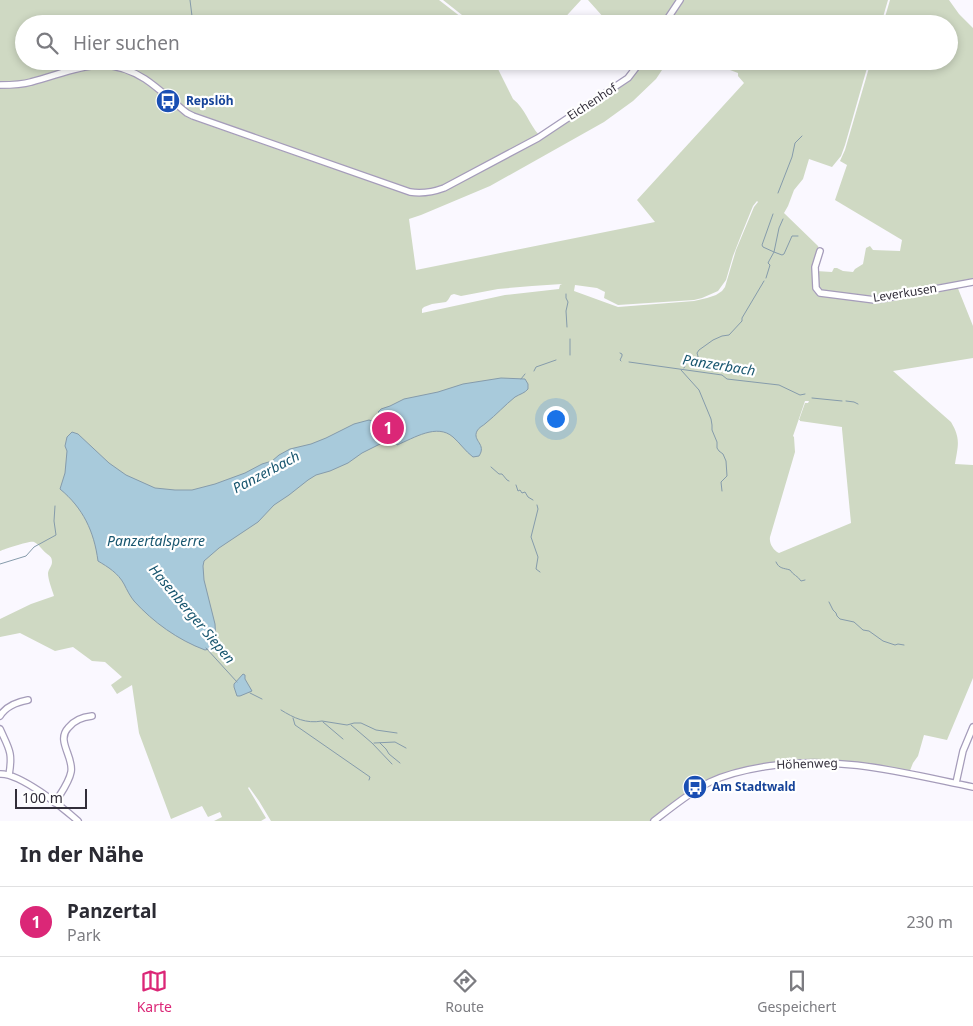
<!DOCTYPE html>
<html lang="de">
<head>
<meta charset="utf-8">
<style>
	:root { --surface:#fff; --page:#f2f2f3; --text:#2b2b33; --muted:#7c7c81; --line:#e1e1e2; --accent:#db2777 }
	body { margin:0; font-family:"Noto Sans",sans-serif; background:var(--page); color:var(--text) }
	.scale { position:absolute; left:15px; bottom:12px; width:72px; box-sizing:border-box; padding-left:5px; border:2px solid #322e3a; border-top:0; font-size:14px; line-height:18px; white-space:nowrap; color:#322e3a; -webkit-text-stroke:4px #fff; paint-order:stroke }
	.you { position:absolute; left:555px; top:418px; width:18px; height:18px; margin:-12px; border:4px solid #fff; border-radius:50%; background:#1a73e8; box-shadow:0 0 0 8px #1a73e833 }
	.badge { display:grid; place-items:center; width:32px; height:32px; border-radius:50%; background:var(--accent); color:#fff; font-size:16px; font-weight:700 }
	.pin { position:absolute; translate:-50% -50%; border:2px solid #fff; box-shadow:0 1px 5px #0006 }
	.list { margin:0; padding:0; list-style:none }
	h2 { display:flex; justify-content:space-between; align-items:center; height:65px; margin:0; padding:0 20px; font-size:21px }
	h2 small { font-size:16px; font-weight:400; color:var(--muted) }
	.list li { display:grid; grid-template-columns:32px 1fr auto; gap:15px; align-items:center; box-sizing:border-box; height:70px; padding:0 20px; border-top:1px solid var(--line) }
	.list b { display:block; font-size:19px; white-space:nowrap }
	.list p { margin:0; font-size:16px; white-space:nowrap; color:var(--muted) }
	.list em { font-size:16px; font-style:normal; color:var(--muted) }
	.icon { flex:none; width:28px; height:28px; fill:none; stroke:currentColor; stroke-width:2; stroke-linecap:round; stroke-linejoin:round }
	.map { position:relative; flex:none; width:973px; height:821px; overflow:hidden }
	.search { position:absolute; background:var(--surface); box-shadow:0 2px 8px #0003; left:15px; right:15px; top:15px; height:55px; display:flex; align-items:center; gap:12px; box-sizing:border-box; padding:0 18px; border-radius:28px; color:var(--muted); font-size:19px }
	.sheet { height:135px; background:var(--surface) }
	nav { display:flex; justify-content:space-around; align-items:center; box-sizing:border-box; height:70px; border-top:1px solid var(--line); background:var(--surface); font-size:14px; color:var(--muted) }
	nav a { display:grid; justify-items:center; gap:2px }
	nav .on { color:var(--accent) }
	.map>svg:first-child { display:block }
	.green { fill:#cfd9c3; fill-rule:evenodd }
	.water { fill:#a8cadb; stroke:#859bab }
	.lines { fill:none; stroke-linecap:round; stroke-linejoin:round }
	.stream { stroke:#859bab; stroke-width:1 }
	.minor-casing { stroke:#a59cba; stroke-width:8 }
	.minor { stroke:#fff; stroke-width:5.5 }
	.labels { text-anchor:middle; stroke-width:4.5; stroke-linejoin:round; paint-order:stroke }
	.transit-label { font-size:12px; font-weight:bold; fill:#164399; stroke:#fff; text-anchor:start }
	.street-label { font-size:12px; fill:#322e3a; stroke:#fff }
	.water-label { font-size:14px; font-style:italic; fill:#18566f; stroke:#fff }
</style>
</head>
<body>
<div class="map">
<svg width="973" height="821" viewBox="0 0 973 821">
	<rect width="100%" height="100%" fill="#faf8ff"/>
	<path class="green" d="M0,0H439L461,17L475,24H24V61H494L513,99C525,108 529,124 539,135L450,183L428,191L409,190L410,194H426L443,190L534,142L624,84L633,75L643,61H668L656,79L633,101L604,122L490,186L421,215L409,219L416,270L655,222L637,200L744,83L738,76V73L706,61H869L845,145L841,156L832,167L809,159L803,179L794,190L788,206L784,213L818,246L820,251C813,264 811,278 814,292L822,295H828V293L820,289L817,279L816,271L832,272L834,268H837L843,271L853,272L855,269L863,264L866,248L870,246L873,250L900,251L902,240L835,200L847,165L840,161L845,150L871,61H949V24H883L890,0H949L959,14L973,28V280L883,298L882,300L957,286L973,326V358L893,371L951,422C961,439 958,445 955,464L973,465V678L947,740L924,735L918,756L913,763L909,773C886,769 864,765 841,763C795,759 737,765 697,789C682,799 668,810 654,821H271L259,801L249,787L248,788L266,818L261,821H214L222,817L220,812L208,817L202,806L171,819L139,733L132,685L117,694L111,685L122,677L105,662L92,661L73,647L55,651L20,633L0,637V619L31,604L54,596C52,589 48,580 48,573C49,568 52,566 52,562C52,556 49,556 46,553C42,550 39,544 34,542C31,540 5,549 0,551V89L84,68L95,66H109L120,69L143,80L160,92L180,112L191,119L334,169L332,164L187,111L148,79L131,70L115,64L101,63L93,64L64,70L25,82L0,84ZM757,201L758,202L754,207L736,250L725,287L722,291L716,295L707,298L694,301L618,307L574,291L575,285L597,288L605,292L604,298L618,305L694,300L702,298L718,291L726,280L733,256L742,233L753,206ZM562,284L560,285L559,289L505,295L422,313V309L424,307L432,304L446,302L448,300L451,295L454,294L461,296L498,289L532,286ZM805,401H809L808,403H805L799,420H800V421L842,427V429L851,523L779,553C773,550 769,543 770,537L795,452L794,437L793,436Z
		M443,0H581L559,24H480L462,15Z
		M588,0H677L662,24H620L605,19Z
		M681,0H888L881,24H666Z"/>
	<path class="water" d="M501,378L525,379L528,384V389C525,393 520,394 515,397C505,405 496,415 486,423C483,426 479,427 477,431C472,441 487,444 479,456L473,457C465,451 460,443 453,437C437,423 414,438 397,445L395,436L386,439V441L362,453L348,463L330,471L316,475L308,480L289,495L274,505L258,522L219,548L204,561L203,566L204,580L215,624L216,642L209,649L205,650C178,640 153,622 134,601C130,596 127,590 124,584C118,573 108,567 98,561C94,531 83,508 60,489L65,473L67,451L65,446L67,437L72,432L78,434L109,463L126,475L155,488L175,490H192L215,484L245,473L262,464L272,461L279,455L290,449L311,444L326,438L354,424L369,420L375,422L385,433L393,430L384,418L378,412L381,409L390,406L404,399L438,392L463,384Z
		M243,674L245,675V679L252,691L240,696H237L234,687V684Z"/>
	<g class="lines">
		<path class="stream" d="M190,0L193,24
			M778,193L792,157L795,143L802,136
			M783,219L779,228L774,252L782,255L784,254L792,236H798
			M766,278L770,265L768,263L769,261L774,252L763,247L762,245L773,214
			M566,294V298L568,302L566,311L567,327
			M620,353L622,354V356L620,360L621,361
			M570,355V339
			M629,362L722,375L727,379L779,385L800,395L805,394
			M684,368L688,360L692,361L694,359L699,360L697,353L699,350L713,340L722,336L729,335L742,321V318L764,281
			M681,370L699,390L711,419L712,425V430L717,442V448L719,451L723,454L726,461L727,476L721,482L722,491
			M534,371L536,367L556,360
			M521,379L525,374
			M812,398L842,401
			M846,401L854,402L858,404
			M491,467L499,474H502L507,480L509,481
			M516,485L518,491L520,490L522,493L525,492L528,497L533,500
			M537,505L538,509L531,537L538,557L536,569L540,572
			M776,562C779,569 784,568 790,570C793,575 798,576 801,581L805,580
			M0,564L26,556L34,547L56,535L54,521L55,506
			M829,602L833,610L836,613L837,616L840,619L854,622L863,630L869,631L883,641L895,645L898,644L904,645
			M206,648L237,682
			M250,693L262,699
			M281,710C294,718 306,724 322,721L347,725L354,723H361L376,730L397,733
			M293,718L295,725L370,777L369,780
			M323,722L343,739
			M351,725L372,743L392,764
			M374,743L395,742L406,748
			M380,743L386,749L389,754L400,763"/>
		<g class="minor-casing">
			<path id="minor" d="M664,24L680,0
				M0,85C10,85 21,85 31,82C74,71 103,52 145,79C160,89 173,102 187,113L193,116L410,192C422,194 433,192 444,188L538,138L628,78L641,61
				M820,251L815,267L816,288L820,293L828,294L875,300L881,299L973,282
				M0,716C6,706 17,702 28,700
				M0,729C9,749 13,752 9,775
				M0,774C20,773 62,807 78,821
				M956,783L963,751L973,727
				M55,803C60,794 69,783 71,772C74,757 56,741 68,728C74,720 82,717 92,716
				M654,821C672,807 690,792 710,782C729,773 749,769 769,766C840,755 904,773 973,787"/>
		</g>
		<use href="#minor" class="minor"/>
	</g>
	<defs>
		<g id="bus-disc" transform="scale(1.25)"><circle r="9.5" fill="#1a4fb4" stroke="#fff"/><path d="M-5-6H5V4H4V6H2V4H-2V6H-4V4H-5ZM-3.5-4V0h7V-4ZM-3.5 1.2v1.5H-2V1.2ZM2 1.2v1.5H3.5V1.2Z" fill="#fff"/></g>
	</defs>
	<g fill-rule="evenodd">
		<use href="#bus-disc" x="168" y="101"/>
		<use href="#bus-disc" x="695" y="787"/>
	</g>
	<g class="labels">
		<g class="transit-label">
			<text x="186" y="105">Repslöh</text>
			<text x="712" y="791">Am Stadtwald</text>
		</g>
		<g class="street-label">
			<text transform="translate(592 102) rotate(-33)" y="4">Eichenhof</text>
			<text transform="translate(905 293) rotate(-9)" y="4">Leverkusen</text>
			<text transform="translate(807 764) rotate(-2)" y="4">Höhenweg</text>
		</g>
		<g class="water-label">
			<text transform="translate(719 365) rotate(9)" y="5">Panzerbach</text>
			<text transform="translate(266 472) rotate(-28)" y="5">Panzerbach</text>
			<text x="156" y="546">Panzertalsperre</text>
			<text transform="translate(192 614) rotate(50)" y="5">Hasenberger Siepen</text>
		</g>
	</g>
</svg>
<div class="scale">100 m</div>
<div class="you"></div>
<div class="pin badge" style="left:388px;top:428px">1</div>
<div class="search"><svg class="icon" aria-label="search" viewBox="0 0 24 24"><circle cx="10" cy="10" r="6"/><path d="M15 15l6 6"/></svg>Hier suchen</div>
</div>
<section class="sheet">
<h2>In der Nähe<small></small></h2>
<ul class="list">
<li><span class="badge">1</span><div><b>Panzertal</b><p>Park</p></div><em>230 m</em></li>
</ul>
</section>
<nav>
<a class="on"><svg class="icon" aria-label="map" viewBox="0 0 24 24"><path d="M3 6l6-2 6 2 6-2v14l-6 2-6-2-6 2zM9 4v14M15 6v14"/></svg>Karte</a>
<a><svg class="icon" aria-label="directions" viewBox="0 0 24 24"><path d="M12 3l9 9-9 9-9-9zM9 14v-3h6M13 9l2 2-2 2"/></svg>Route</a>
<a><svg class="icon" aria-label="saved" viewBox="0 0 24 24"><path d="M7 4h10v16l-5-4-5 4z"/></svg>Gespeichert</a>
</nav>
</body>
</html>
